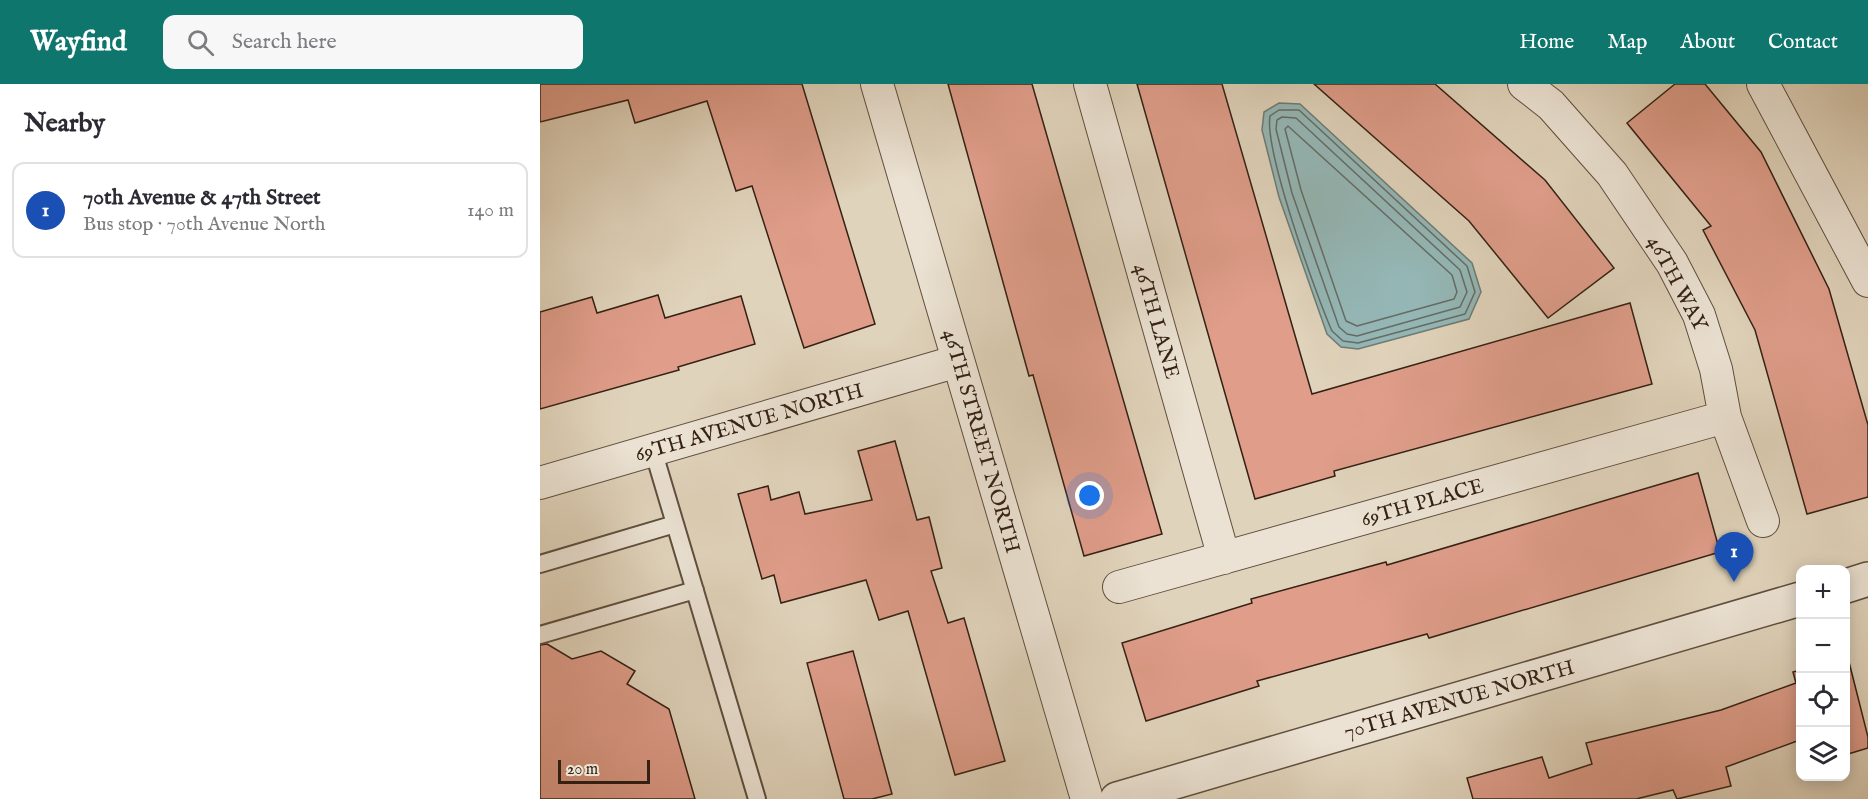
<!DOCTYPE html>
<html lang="en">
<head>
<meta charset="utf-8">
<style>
	:root { --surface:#fff; --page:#f7f7f7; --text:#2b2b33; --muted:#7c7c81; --line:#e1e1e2; --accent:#0f766e }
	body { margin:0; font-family:"IM FELL English",serif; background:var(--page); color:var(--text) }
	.controls { position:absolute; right:18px; bottom:18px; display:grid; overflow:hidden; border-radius:12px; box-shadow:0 3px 15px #0003 }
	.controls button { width:54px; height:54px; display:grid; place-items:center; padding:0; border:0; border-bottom:2px solid var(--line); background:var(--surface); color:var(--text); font:30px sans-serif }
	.scale { position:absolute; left:18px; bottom:15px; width:92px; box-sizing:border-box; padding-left:6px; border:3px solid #342114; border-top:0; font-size:16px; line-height:21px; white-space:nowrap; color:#342114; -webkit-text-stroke:4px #ebe2d3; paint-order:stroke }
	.you { position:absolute; left:550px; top:412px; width:21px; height:21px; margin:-15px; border:4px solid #fff; border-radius:50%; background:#1a73e8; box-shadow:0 0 0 9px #1a73e833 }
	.badge { display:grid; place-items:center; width:39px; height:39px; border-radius:50%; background:var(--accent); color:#fff; font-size:20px; font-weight:700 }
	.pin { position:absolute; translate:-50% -50px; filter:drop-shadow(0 2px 3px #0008) }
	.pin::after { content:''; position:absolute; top:32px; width:21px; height:18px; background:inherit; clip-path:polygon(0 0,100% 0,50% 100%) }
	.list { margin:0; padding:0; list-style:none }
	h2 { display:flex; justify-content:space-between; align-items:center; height:78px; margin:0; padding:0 24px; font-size:26px }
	h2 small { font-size:20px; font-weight:400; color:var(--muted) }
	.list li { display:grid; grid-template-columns:39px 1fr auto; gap:18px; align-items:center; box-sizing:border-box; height:96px; margin:0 12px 12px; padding:0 12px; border:2px solid var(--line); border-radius:12px }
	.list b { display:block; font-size:22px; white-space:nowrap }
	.list p { margin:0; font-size:20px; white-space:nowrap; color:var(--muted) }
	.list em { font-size:20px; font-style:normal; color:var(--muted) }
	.icon { flex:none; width:33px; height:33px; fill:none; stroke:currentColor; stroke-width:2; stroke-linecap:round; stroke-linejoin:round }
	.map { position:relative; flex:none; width:1328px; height:715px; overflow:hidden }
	header { display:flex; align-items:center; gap:36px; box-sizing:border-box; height:84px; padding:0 30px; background:var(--accent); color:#fff }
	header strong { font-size:28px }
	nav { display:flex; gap:33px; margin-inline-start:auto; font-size:21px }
	.search { width:420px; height:54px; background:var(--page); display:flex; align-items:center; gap:15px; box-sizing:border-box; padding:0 21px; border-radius:12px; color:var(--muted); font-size:22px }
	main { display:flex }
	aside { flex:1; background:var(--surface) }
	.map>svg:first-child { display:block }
	.water { fill:#94b7b6; stroke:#6e7b75; stroke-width:1.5 }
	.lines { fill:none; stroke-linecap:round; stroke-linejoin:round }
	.shore { stroke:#646c65; stroke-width:1.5 }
	.building { fill:#df9d8a; stroke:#342114; stroke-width:1.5 }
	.service-casing { stroke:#5f4e3e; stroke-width:20 }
	.minor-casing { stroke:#5f4e3e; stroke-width:34 }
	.tertiary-casing { stroke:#5f4e3e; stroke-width:36 }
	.service { stroke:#ebe2d3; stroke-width:16 }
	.minor { stroke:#ebe2d3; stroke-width:32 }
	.tertiary { stroke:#ebe2d3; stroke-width:33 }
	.labels { text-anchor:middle; stroke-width:5; stroke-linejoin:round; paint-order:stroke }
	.street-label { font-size:21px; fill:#342114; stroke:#ebe2d3 }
</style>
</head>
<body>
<header>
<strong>Wayfind</strong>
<div class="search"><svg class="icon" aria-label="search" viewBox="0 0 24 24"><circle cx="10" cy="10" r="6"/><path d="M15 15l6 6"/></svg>Search here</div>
<nav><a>Home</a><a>Map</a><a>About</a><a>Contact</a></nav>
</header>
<main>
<aside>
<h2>Nearby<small></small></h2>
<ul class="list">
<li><span class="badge" style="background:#1a4fb4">1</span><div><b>70th Avenue &amp; 47th Street</b><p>Bus stop · 70th Avenue North</p></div><em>140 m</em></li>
</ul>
</aside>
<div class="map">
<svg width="1328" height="715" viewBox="0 0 1328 715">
	<rect width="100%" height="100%" fill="#e0d3bb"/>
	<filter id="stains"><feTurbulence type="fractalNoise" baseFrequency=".00333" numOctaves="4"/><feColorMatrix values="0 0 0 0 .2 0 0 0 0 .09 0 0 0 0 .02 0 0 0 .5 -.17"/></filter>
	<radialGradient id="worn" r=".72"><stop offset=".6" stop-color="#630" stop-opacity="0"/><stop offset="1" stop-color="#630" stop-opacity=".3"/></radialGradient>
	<path class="water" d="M739,19L760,20L932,179L941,208L929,235L818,265L801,263L787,250L739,113L722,46L724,28Z"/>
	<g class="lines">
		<path class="shore" d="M739,26H759L927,182L935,208L925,230L818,259L803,257L792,247C776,211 724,66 730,32Z
			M742,33L756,34L920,186L927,208L920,223L817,252L807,250L799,243L752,109L736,45L737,36Z
			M748,42L912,191L917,208L914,215L817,242L806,237L761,106L745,45Z"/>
	</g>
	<path class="building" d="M0,0H262L335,240L264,264L212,102L196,107L167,17L95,39L88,16L0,38Z
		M408,0H492L622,450L544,472L493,291L489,292Z
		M597,0H682L772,310L1090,219L1112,300L794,387L795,392L715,415Z
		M774,0H895L1005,96L1074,184L1008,234L929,137Z
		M1135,0H1165L1221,68L1289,205L1328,341V413L1267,430L1215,246L1163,146L1171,142L1087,39Z
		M118,211L125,234L201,212L215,260L138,283L139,286L0,325V228L52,213L57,229Z
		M355,357L377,436L389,433L402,484L391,487L408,539L424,534L465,677L415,691L368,527L339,536L326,496L241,519L234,491L222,495L198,410L228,402L231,416L259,408L265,430L332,416L318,367Z
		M1158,389L1180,468L889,554L887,550L717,597L719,602L606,637L582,559L712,519L711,515L846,478L847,481Z
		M7,560L32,575L61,567L95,587L87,600L129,625L155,715H0V561Z
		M313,567L352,710L332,715H304L267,579Z
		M1308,574L1328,653V664L1305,671V575Z
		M1260,586V656L1186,683L1191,702L1137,715L1133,706L1096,715H933L927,694L1002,673L1009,694L1052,680L1046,659L1181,626L1256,599L1253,588Z"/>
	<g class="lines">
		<g class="service-casing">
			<path id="service" d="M113,366L217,715
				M0,480L135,440
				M0,551L155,506"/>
		</g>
		<g class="minor-casing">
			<path id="minor" d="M337,0L547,715
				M550,0L684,474
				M984,0L1011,21L1072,90L1132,179L1159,231L1176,285L1185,333L1223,437
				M1223,0L1328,197
				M0,399L418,277
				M579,503L1185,333"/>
		</g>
		<g class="tertiary-casing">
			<path id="tertiary" d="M1306,502L1328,495
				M577,715L1260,515"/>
		</g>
		<use href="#service" class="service"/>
		<use href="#minor" class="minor"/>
		<use href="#tertiary" class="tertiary"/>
	</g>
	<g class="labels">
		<g class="street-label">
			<text transform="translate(1138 199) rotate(62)" y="7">46TH WAY</text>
			<text transform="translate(617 237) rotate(74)" y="7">46TH LANE</text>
			<text transform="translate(209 338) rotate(-16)" y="7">69TH AVENUE NORTH</text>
			<text transform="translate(442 357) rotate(74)" y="7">46TH STREET NORTH</text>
			<text transform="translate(882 418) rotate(-16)" y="7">69TH PLACE</text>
			<text transform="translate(919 615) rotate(-16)" y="7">70TH AVENUE NORTH</text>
		</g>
	</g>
	<rect width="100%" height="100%" filter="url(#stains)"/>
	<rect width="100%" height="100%" fill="url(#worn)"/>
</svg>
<div class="controls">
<button>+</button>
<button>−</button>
<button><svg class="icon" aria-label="locate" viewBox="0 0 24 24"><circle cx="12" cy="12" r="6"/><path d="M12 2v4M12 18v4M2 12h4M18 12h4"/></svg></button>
<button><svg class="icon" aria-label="layers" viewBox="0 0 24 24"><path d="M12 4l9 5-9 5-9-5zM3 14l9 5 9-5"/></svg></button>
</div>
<div class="scale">20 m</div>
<div class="you"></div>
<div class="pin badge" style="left:1194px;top:498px;background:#1a4fb4">1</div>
</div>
</main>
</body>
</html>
